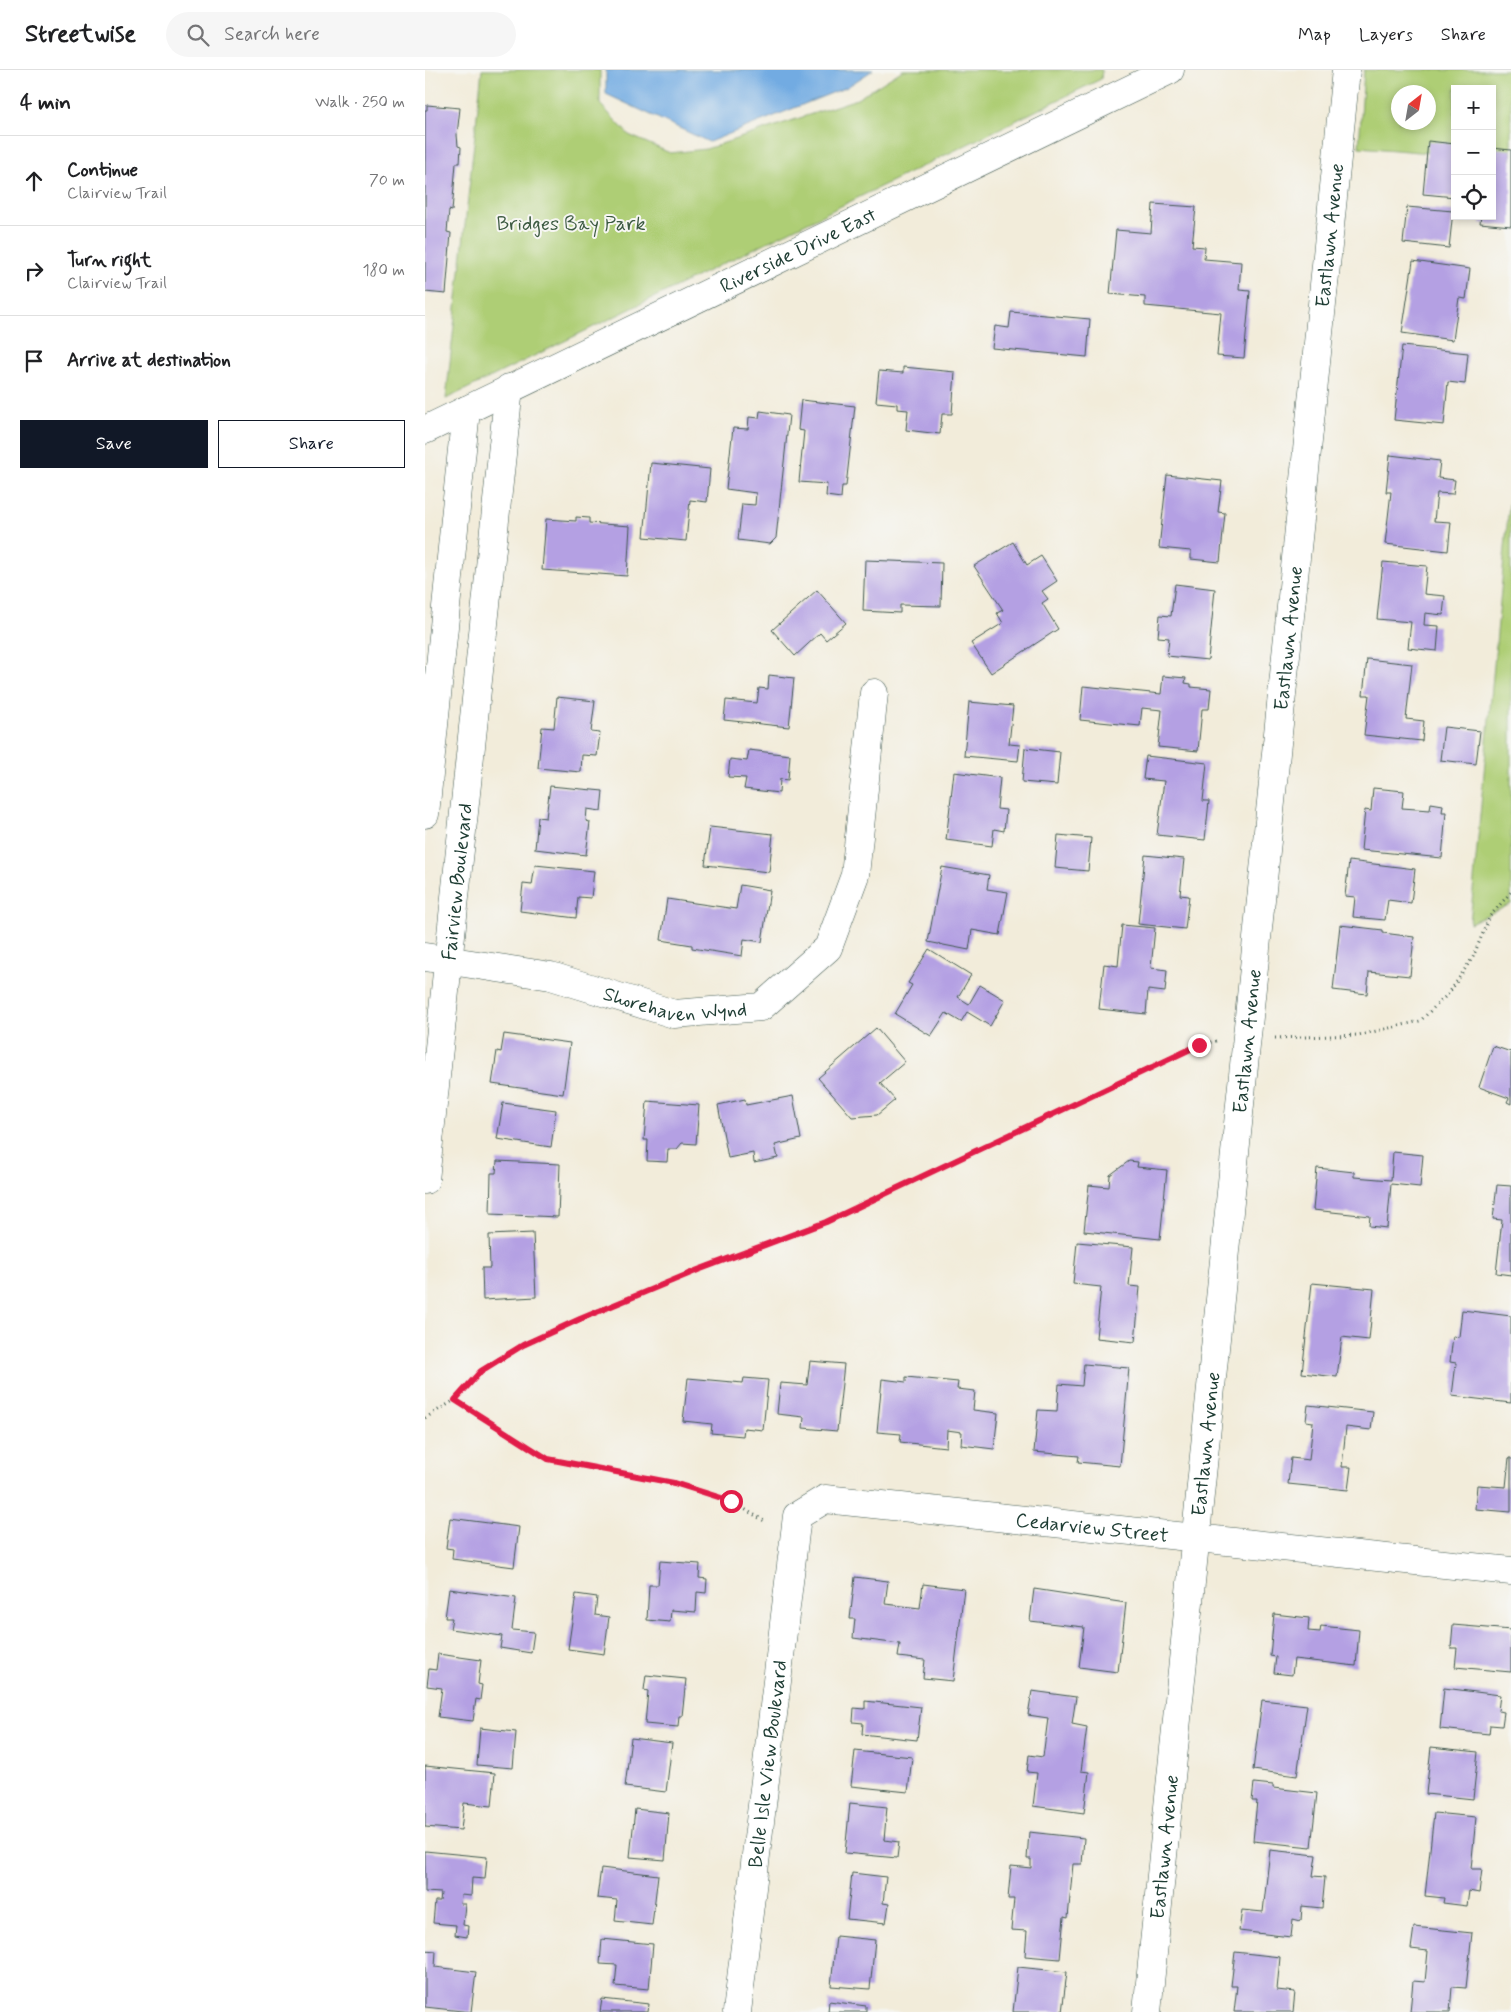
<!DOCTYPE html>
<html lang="en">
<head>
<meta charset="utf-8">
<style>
	:root { --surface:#fff; --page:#f6f6f6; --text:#202124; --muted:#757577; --line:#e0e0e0; --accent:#111827 }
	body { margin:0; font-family:Mynerve,sans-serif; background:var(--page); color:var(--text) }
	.controls { position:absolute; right:15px; top:15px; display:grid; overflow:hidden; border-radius:0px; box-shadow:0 2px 8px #0003 }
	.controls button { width:45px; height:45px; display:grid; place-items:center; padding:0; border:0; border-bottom:1px solid var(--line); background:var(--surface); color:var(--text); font:25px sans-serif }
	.compass { position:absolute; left:966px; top:15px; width:45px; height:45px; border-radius:50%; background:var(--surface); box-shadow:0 2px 8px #0003; rotate:31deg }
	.stop { position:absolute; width:15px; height:15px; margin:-11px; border:4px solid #e11d48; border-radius:50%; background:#fff }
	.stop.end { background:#e11d48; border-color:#fff; box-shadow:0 1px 5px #0008 }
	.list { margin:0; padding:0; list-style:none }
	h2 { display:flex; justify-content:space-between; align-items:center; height:65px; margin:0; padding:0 20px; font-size:21px }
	h2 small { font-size:16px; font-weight:400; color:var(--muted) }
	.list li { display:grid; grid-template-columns:32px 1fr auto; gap:15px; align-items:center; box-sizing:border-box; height:90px; padding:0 20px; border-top:1px solid var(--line) }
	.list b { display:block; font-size:19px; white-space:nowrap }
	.list p { margin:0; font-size:16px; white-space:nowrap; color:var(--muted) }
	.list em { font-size:16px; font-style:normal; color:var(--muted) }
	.actions { display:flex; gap:10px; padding:15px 20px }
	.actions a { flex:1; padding:11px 0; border:1px solid var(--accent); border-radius:0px; text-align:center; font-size:18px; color:var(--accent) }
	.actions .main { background:var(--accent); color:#fff }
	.icon { flex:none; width:28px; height:28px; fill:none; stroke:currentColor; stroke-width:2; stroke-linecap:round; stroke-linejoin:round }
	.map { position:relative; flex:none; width:1086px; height:1942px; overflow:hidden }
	header { display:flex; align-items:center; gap:30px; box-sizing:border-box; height:70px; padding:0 25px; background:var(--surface); border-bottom:1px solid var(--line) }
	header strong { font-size:24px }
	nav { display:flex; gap:28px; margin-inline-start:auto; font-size:18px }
	.search { width:350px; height:45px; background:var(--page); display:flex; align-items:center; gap:12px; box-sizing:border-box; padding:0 18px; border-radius:28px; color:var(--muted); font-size:19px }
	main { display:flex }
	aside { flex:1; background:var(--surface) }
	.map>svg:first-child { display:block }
	.green { fill:#aece75; stroke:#668654; fill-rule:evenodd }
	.water { fill:#72abe2; stroke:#48748b }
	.building { fill:#b4a0e3 }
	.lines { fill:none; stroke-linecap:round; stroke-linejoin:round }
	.minor-casing { stroke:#3f574d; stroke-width:29 }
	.secondary-casing { stroke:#3f574d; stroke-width:29 }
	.path { stroke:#3f574d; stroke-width:3; stroke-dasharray:1 4; stroke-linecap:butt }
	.minor { stroke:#fff; stroke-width:28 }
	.secondary { stroke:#fff; stroke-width:28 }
	.route { stroke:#e11d48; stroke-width:6 }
	.labels { text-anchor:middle; stroke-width:4; stroke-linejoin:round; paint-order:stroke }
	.park-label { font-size:20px; fill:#3c5a41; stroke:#f6f6f2 }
	.street-label { font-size:20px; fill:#1f3d34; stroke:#f6f6f2 }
</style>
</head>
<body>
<header>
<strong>Streetwise</strong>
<div class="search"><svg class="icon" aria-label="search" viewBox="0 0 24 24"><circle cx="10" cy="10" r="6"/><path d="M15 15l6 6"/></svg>Search here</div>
<nav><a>Map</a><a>Layers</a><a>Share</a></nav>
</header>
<main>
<aside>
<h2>4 min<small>Walk · 250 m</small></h2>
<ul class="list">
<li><svg class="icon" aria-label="ahead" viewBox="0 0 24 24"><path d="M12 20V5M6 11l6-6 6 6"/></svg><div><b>Continue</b><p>Clairview Trail</p></div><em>70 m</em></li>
<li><svg class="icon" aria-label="right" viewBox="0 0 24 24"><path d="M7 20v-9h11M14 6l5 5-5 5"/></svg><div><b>Turn right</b><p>Clairview Trail</p></div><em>180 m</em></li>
<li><svg class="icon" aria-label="arrive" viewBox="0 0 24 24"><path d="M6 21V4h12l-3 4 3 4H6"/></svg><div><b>Arrive at destination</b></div></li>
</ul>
<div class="actions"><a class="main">Save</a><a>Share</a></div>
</aside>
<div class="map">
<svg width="1086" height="1942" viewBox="0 0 1086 1942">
	<rect width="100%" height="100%" fill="#f6f6f2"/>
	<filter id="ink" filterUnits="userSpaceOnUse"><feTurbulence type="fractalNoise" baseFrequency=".02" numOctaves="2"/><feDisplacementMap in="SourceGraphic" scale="10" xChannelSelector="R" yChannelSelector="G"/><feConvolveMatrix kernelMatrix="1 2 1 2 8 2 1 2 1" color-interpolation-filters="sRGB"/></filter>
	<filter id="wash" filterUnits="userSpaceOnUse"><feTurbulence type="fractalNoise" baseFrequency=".0096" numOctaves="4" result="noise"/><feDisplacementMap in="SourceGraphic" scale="20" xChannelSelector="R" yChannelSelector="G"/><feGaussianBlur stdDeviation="1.12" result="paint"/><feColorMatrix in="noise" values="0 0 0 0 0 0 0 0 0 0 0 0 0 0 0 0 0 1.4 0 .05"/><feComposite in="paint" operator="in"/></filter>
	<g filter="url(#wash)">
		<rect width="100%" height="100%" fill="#f2ecda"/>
		<path class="green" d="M57,0H175V34L204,65L245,83L281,79L432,29L478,0H677L676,9L21,329Z
			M939,0H1086V90L1067,89V19H1030V85L934,77ZM974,22H1004V52H974Z
			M1086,413V834L1045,853Z"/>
		<path class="water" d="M181,0H448L422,17L284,72L181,24Z"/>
		<g id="blocks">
			<path class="building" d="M2,35L35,38L32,65L33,76L36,77L35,93H31L27,141L24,140L22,162L26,163L21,224L0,222V40H2Z
				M1003,71L1030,74V127L998,124Z
				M1067,78L1086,80V156L1055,153L1056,146H1067Z
				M728,134L771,137L767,176L780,177L779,189L816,192L814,220L825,221L819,288L792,286L796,243L720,236V227L685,224L691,160L726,163Z
				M982,137L1028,141L1024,178L978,173Z
				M988,191L1045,199L1041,229L1034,228L1028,270L977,263Z
				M586,242L665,249L662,287L567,278L570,256L584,258Z
				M977,276L1043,283L1040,314L1023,312L1019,355L969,350Z
				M478,297L530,302L527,344H517L515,364L481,360L483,340L472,339V334L451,332L454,301L478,303Z
				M376,330L430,336L421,416H417L416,428L401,426L402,414L374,412L379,361L373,360Z
				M335,341L364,345L351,468L345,474L313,470L317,434L330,435L331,423L301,419L308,358L323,359L324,347L334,348Z
				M965,385L1015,391L1013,408L1030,410L1028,424L1012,423L1009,451L1026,452L1023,481L960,474L966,422H961Z
				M226,393L285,399L282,432L265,430L261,471L219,467Z
				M742,405L797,411L793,442L800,443L795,492L766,489V481L734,478Z
				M151,447L164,448V453L205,456L202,506L117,500L121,449L151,451Z
				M588,472L602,495L616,486L632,511L617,521L623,529L617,533L633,559L566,603L546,573L578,553L572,543L578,540L549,496Z
				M440,490L517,493L516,536L475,535V543L438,541Z
				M958,492L1002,496L999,524L1020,526L1018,545L1000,543L999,555L1014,556L1012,581L983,578L986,552L952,549Z
				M750,514L790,519L783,590L742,586L744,568L733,567L735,545L746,546Z
				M392,520L421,553L401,570L395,563L370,586L347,560Z
				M942,589L987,594L981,649L999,651L997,671L939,665L944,625H938Z
				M344,605L369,608L364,657L299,650L301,630L332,633L334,618L343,619Z
				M738,606L761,608L760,613L766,614V617L786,619L784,639H777L773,681L733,677L737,640L717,638L715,656L655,650L658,616L736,624Z
				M132,627L170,631L166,662L175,663L172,686L157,685L156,702L113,698L117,657L129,658Z
				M544,632L588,636L584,674L595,675L593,691L539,686Z
				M1019,657L1055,661L1051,694L1015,690Z
				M600,678L635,682L632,715L597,712Z
				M324,680L365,685L363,710L355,709L354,723L319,719L321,708L303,707L305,689L322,691Z
				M721,686L782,693L778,731H784L780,770L732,765L739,711L718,709Z
				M529,702L575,708L572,739L581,740L579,761L569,759L567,776L521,770Z
				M125,716L178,721L176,741L162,739L161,751L165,752L161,785L110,779L113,747L121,748Z
				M948,718L979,721L977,738L1005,740L1006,733L1018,735L1017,742H1021L1017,788L936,780L940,740L946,741Z
				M285,757L348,764L344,802L280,795Z
				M633,765L666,768L663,801L630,798Z
				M720,785L759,789L755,825L764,826L760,859L713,854Z
				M924,791L990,799L986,833L963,830L960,850L928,847L930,827L920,826Z
				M110,795L169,801L166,828L153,827L151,848L95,841L98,814L107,815Z
				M517,797L564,805L562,819L583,822L575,865L547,860L544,880L503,872Z
				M315,815L345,820L337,872L319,869L317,886L267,878V875L236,870L242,829L311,839Z
				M697,855L730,858L726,898L742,900L740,922L723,920L721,944L674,939L679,894L693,896Z
				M915,855L958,860V863L989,867L985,906L944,902L942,924L908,920Z
				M504,879L546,905L533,927L544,934L555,915L580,930L565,956L542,942L536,952L521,943L506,966L470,944L487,915L483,913Z
				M451,958L480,992L455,1013L470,1030L452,1045L427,1047L393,1008Z
				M79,964L145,973L138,1024L67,1014L72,981L76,982Z
				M1068,976L1086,982V1034L1082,1032L1084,1028L1054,1017Z
				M368,1026L376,1069L350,1075L353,1088L329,1093L328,1083L303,1088L293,1035L320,1029L321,1035Z
				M222,1031L274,1035L271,1074L257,1073L252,1079H243L242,1092L222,1091L223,1070H219Z
				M78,1033L131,1040L126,1077L72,1069Z
				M968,1082L998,1085L995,1117L966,1114L962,1158L944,1156L945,1146L888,1140L892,1098L929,1102V1107L966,1110Z
				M72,1091L135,1094L133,1147L65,1144L66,1103H71Z
				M704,1091L713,1092L712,1097L742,1100L735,1169L659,1161L664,1115L684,1117L685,1105Z
				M1072,1115L1086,1116V1205L1071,1203L1077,1150L1068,1149Z
				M108,1163L111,1227L58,1230L57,1198H65L64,1165Z
				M652,1172L708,1177L704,1216L715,1217L710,1272L671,1268L676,1217L648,1214Z
				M887,1213L949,1219L944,1270L917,1267L912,1307L877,1303Z
				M1037,1240L1086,1246V1333L1027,1326L1031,1293L1025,1292L1028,1266L1034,1267Z
				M385,1291L419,1294L412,1361L378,1358L379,1347L352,1344L355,1313L382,1315Z
				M659,1294L704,1298L695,1396L653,1392L654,1386L609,1382L613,1340L632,1341L634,1314L657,1316Z
				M481,1307L533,1312L532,1319L550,1321L548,1340L573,1343L569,1379L536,1375L537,1362L522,1360L521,1377L475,1372L476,1364L452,1362L457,1309L481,1312Z
				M263,1308L318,1313L319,1308L343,1310L338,1360L319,1358L318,1366L286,1363L287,1354L258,1351Z
				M883,1335L948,1342L946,1360L921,1357L917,1397H926L923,1420L863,1414L866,1388L884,1390L888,1352L881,1351Z
				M1084,1388H1086V1442L1050,1439L1052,1415L1081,1417Z
				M25,1448L94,1457L89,1497L27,1489L28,1479L21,1478Z
				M235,1491L275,1494L274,1508L282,1509L281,1523L272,1522L271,1542L246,1540L245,1552L222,1550L224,1515H233Z
				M430,1507L463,1511L460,1534L495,1538L498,1514L539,1519L528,1611L498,1608L500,1590L473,1587L475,1574L428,1568L430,1549H425Z
				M24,1519L91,1528L87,1560L109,1562L106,1583L75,1578L77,1566L25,1559L27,1548H20Z
				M609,1519L701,1533L693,1602L654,1597L659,1557L605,1551Z
				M151,1524L172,1527L170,1545L184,1547L179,1584L143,1579Z
				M849,1544L884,1548L883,1561L895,1562L896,1556L934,1560L931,1596L869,1589L867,1605L849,1603L851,1587L845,1586Z
				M1028,1555L1086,1560V1602L1030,1597L1032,1578H1026Z
				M13,1584L56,1590L53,1614L57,1615L55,1630L51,1629L48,1651L13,1647L17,1618L2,1616L4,1599L11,1600Z
				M221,1605L261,1609L257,1646H254L253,1657L220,1654L223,1621L219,1620Z
				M1019,1618L1075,1625L1073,1641L1079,1642L1077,1656L1065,1655L1064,1664L1015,1659Z
				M607,1621L651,1627L647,1654L662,1657L656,1701L664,1702L659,1743L608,1736L612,1703L602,1702L604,1685L618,1687L623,1648L603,1645Z
				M837,1630L882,1635L872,1706L828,1700Z
				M440,1631L496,1637L492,1670L437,1664L438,1653L428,1652L429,1638L440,1639Z
				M55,1658L91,1662L88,1698L52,1695Z
				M206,1668L247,1673L241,1722L200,1717Z
				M1006,1677L1053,1682L1048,1729L1001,1724Z
				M430,1681L487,1687L483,1722L426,1716Z
				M0,1696L70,1703L67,1736L39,1733L36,1760L0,1757Z
				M829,1713L848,1715V1718L892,1723L886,1777L828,1771L832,1731H827Z
				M425,1733L462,1737L459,1770L474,1772L472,1788L420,1783Z
				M210,1739L244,1743L240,1790L205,1787Z
				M1009,1743L1051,1747L1046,1799H1057L1054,1823L1044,1821L1042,1836L1018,1833L1019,1828L1000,1826Z
				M604,1762L659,1768L657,1794H648L643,1848L639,1847L635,1889L600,1886L602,1861L586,1860L589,1829H583L586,1796L606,1798V1789H602Z
				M845,1780L891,1785L888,1806L900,1807L897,1838L877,1836L876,1851L868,1849L866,1867L814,1861L817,1840L838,1842Z
				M0,1781L62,1787L60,1809L47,1808L46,1826L36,1825L35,1834H40L38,1855L43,1856L42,1867L30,1865L31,1855L8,1853L10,1831H15L16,1823L0,1822Z
				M176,1798L233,1805L227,1855L190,1851L192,1830L172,1828Z
				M427,1803L461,1807L458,1833L464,1834L461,1853L422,1849Z
				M989,1857L1047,1863L1041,1918L1027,1917L1025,1942H985L988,1911L1000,1912L1003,1881L986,1879Z
				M411,1866L450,1870L445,1919L406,1916Z
				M177,1869L228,1874L224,1919L190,1916L192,1895L175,1894Z
				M0,1880L11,1881L10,1897L51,1902L46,1942L0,1937Z
				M810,1882L855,1887L852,1920L870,1922L868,1942H809L812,1916H806Z
				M593,1897L642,1902L637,1942H588Z
				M177,1929L224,1934L223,1942H175Z
				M404,1931L441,1936V1942H403Z"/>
		</g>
	</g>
	<g filter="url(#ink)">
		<use href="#blocks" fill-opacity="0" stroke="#3f574d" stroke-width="1"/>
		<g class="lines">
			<g class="minor-casing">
				<g id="minor">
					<path d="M0,744L41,340"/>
					<path id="s1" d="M0,887L126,906L249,944L336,937L403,878L430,805L449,623"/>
					<path id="s2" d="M0,1110L84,318"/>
					<path id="s3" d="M312,1942L372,1446L400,1429L1086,1501"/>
					<path id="s4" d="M722,1942L921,0"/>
				</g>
			</g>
			<g class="secondary-casing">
				<g id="secondary">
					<path id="s5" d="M0,360L745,0"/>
				</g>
			</g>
			<path class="path" d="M850,968L934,965L995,951L1024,923L1048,887L1065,846L1086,822
				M30,1330L123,1389L249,1413L306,1431L341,1452
				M0,1348L30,1330L56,1301L98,1275L155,1249L273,1200L401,1152L710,1005L774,975L791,971"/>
			<use href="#minor" class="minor"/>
			<use href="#secondary" class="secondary"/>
		</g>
	</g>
	<g class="lines" filter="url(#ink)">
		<path class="route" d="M306,1431L249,1413L123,1389L30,1330L56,1301L98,1275L155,1249L273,1200L401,1152L774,975"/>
	</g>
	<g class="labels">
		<g class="park-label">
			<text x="146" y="160">Bridges Bay Park</text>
		</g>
		<g class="street-label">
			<text dy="7" stroke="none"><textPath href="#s4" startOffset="1786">Eastlawn Avenue</textPath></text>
			<text dy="7" stroke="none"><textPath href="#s5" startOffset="414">Riverside Drive East</textPath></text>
			<text dy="7" stroke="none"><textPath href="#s4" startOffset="1381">Eastlawn Avenue</textPath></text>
			<text dy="7" stroke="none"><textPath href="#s2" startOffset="300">Fairview Boulevard</textPath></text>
			<text dy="7" stroke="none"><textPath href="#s1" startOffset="256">Shorehaven Wynd</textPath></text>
			<text dy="7" stroke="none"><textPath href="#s4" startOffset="976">Eastlawn Avenue</textPath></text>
			<text dy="7" stroke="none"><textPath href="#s4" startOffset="571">Eastlawn Avenue</textPath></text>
			<text dy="7" stroke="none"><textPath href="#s3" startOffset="801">Cedarview Street</textPath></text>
			<text dy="7" stroke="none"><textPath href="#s3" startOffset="250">Belle Isle View Boulevard</textPath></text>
			<text dy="7" stroke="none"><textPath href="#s4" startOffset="166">Eastlawn Avenue</textPath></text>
		</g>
	</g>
</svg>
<div class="controls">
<button>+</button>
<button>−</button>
<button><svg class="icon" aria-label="locate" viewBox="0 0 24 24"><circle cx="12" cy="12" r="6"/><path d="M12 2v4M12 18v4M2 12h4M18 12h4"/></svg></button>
</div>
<svg class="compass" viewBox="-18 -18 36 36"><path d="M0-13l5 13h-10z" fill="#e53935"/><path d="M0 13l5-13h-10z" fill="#757577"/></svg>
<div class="stop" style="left:306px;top:1431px"></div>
<div class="stop end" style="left:774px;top:975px"></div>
</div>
</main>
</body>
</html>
